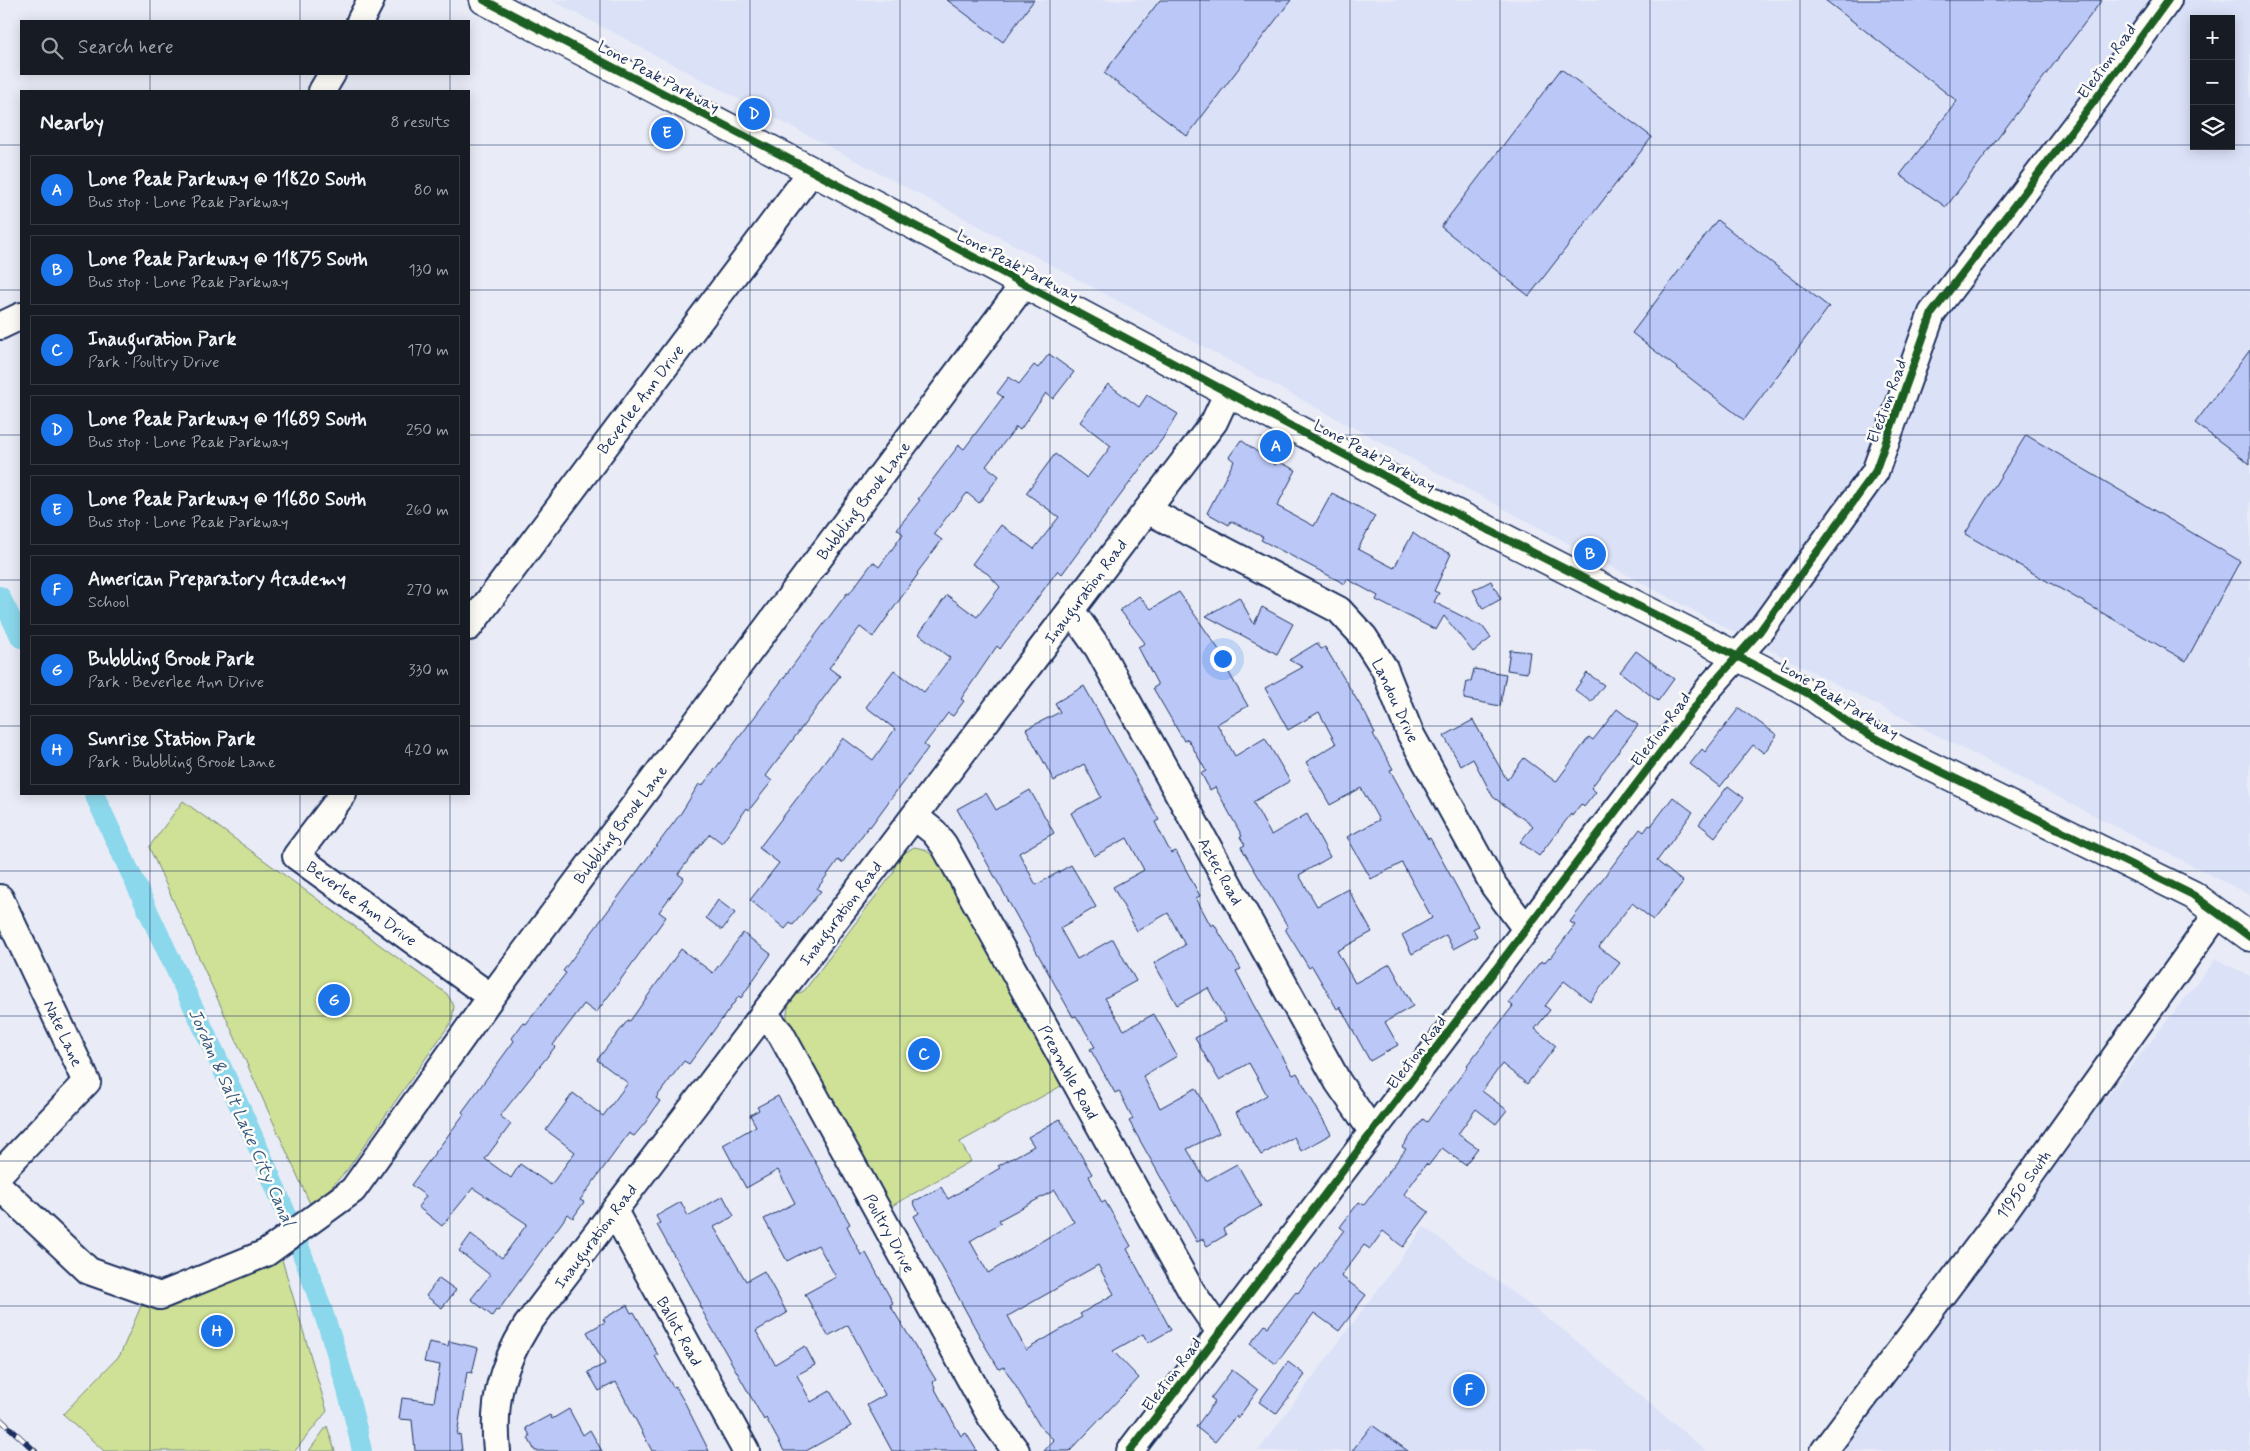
<!DOCTYPE html>
<html lang="en">
<head>
<meta charset="utf-8">
<style>
	:root { --surface:#171b24; --page:#242831; --text:#f1f3f6; --muted:#9ea1a6; --line:#363941; --accent:#1a73e8 }
	body { margin:0; font-family:Mynerve,sans-serif; background:var(--page); color:var(--text) }
	.controls { position:absolute; right:15px; top:15px; display:grid; overflow:hidden; border-radius:0px; box-shadow:0 2px 12px #0003 }
	.controls button { width:45px; height:45px; display:grid; place-items:center; padding:0; border:0; border-bottom:1px solid var(--line); background:var(--surface); color:var(--text); font:25px sans-serif }
	.you { position:absolute; left:1222px; top:658px; width:18px; height:18px; margin:-12px; border:4px solid #fff; border-radius:50%; background:#1a73e8; box-shadow:0 0 0 8px #1a73e833 }
	.badge { display:grid; place-items:center; width:32px; height:32px; border-radius:50%; background:var(--accent); color:#fff; font-size:16px; font-weight:700 }
	.pin { position:absolute; translate:-50% -50%; border:2px solid #fff; box-shadow:0 1px 5px #0006 }
	.list { margin:0; padding:0; list-style:none }
	h2 { display:flex; justify-content:space-between; align-items:center; height:65px; margin:0; padding:0 20px; font-size:21px }
	h2 small { font-size:16px; font-weight:400; color:var(--muted) }
	.list li { display:grid; grid-template-columns:32px 1fr auto; gap:15px; align-items:center; box-sizing:border-box; height:70px; margin:0 10px 10px; padding:0 10px; border:1px solid var(--line); border-radius:0px }
	.list b { display:block; font-size:19px; white-space:nowrap }
	.list p { margin:0; font-size:16px; white-space:nowrap; color:var(--muted) }
	.list em { font-size:16px; font-style:normal; color:var(--muted) }
	.icon { flex:none; width:28px; height:28px; fill:none; stroke:currentColor; stroke-width:2; stroke-linecap:round; stroke-linejoin:round }
	.map { position:relative; flex:none; width:2250px; height:1451px; overflow:hidden }
	.search { position:absolute; background:var(--surface); box-shadow:0 2px 12px #0003; left:20px; top:20px; width:450px; height:55px; display:flex; align-items:center; gap:12px; box-sizing:border-box; padding:0 18px; border-radius:0px; color:var(--muted); font-size:19px }
	.panel { position:absolute; background:var(--surface); box-shadow:0 2px 12px #0003; left:20px; top:90px; width:450px; height:705px; border-radius:0px }
	.map>svg:first-child { display:block }
	.built { fill:#dbe1f7; fill-rule:evenodd }
	.green { fill:#cfe196; stroke:#75887a }
	.lines { fill:none; stroke-linecap:round; stroke-linejoin:round }
	.canal { stroke:#8bd7eb; stroke-width:20 }
	.building { fill:#bac7f7; stroke:#1b2f5e; fill-rule:evenodd }
	.minor-casing { stroke:#1b2f5e; stroke-width:30 }
	.major-casing { stroke:#1b2f5e; stroke-width:31 }
	.minor { stroke:#fdfcf7; stroke-width:26 }
	.major { stroke:#fdfcf7; stroke-width:28 }
	.rail-casing { stroke:#1b2f5e; stroke-width:5.5 }
	.rail { stroke:#fdfcf7; stroke-width:4; stroke-dasharray:11; stroke-linecap:butt }
	.cycleway-casing { stroke:#fdfcf7; stroke-width:11 }
	.cycleway { stroke:#1b5e20; stroke-width:8 }
	.grid { fill:none; stroke:#1b2f5e; stroke-width:1; stroke-opacity:0.55 }
	.labels { text-anchor:middle; stroke-width:5; stroke-linejoin:round; paint-order:stroke }
	.street-label { font-size:16px; fill:#1b2f5e; stroke:#fdfcf7 }
	.water-label { font-size:18px; font-style:italic; fill:#375981; stroke:#fdfcf7 }
</style>
</head>
<body>
<div class="map">
<svg width="2250" height="1451" viewBox="0 0 2250 1451">
	<rect width="100%" height="100%" fill="#e9ecf7"/>
	<filter id="ink" filterUnits="userSpaceOnUse"><feTurbulence type="fractalNoise" baseFrequency=".02" numOctaves="2"/><feDisplacementMap in="SourceGraphic" scale="10" xChannelSelector="R" yChannelSelector="G"/><feConvolveMatrix kernelMatrix="1 2 1 2 8 2 1 2 1" color-interpolation-filters="sRGB"/></filter>
	<g filter="url(#ink)">
		<path class="built" d="M551,0H2250V895L1707,618L936,203ZM2194,19H2231V146H2194Z
			M2216,959L2250,976V1451H1826Z
			M1424,1227L1562,1329L1706,1451H1258Z"/>
		<path class="green" d="M183,801L447,994L454,1006L452,1021L347,1170L312,1208L149,847Z
			M914,847L924,849L935,857L1061,1086L960,1142L971,1161L888,1208L787,1022C786,1007 790,996 804,991L894,872C895,859 903,854 914,847Z
			M280,1253L327,1411L295,1451H104L63,1414L120,1355L141,1306L169,1303Z
			M327,1426L335,1451H309Z"/>
		<g class="lines">
			<path class="canal" d="M0,596L21,638
				M94,794C126,863 157,931 190,1000C259,1145 328,1293 362,1451"/>
		</g>
		<path class="building" d="M947,0H1034L1003,42Z
			M1160,0H1291L1187,136L1104,73Z
			M1825,0H2102L1946,207L1900,175L1957,101Z
			M1561,69L1652,137L1529,296L1441,227Z
			M1717,220L1829,307L1744,420L1632,333Z
			M2250,350V464L2195,423Z
			M1049,354L1074,372L1053,399L1046,393L1020,430L1016,427L986,466L999,476L979,503L967,493L953,511L952,510L934,534L942,540L917,573L918,574L873,637L860,627L829,668L840,676L766,776L772,781L749,810L747,808L722,843L710,834L696,850L678,874L684,878L659,912L666,917L616,986L596,1013L584,1004L553,1045L555,1047L500,1116L511,1124L485,1159L511,1178L520,1164L551,1185L575,1152L546,1130L573,1093L603,1116L628,1083L597,1060L628,1020L630,1021L681,949L713,973L743,933L771,954L741,998L739,996L689,1064L684,1061L677,1070L656,1098L660,1101L645,1123L634,1136L629,1133L580,1200L584,1202L573,1218L568,1214L498,1311L496,1310L492,1316L471,1299L490,1275L459,1251L471,1234L502,1258L527,1224L473,1188L442,1226L418,1207L426,1196L411,1185L464,1114L462,1112L514,1041L512,1038L523,1023L526,1024L566,973L563,971L681,813L699,784L702,786L741,735L847,593L849,594L873,562L879,567L903,534L897,529L920,500L918,499L959,445L964,449L1003,397L997,393L1009,377L1019,384L1034,365L1038,368Z
			M1108,384L1139,407L1147,395L1178,414L1163,438L1062,574L1058,570L1000,649L997,646L961,699L964,701L953,716L948,713L924,745L928,748L870,827L869,826L842,863L838,860L817,889L821,891L793,925L790,923L785,929L750,900L779,863L759,848L843,738L873,760L895,729L866,707L894,670L924,692L950,658L919,634L947,595L977,617L1000,587L988,574L972,564L1001,525L1034,549L1059,517L1026,493L1055,454L1087,478L1111,446L1080,422Z
			M2026,435L2240,561L2186,661L1965,534Z
			M1241,440L1275,465L1277,461L1296,470L1277,506L1314,526L1332,493L1351,503L1375,516L1358,549L1394,568L1413,533L1428,544L1451,554L1434,591L1439,593L1434,602L1483,627L1491,638L1473,652L1444,616L1436,630L1376,600L1378,596L1347,579L1345,584L1261,540L1263,537L1231,521L1229,525L1207,513L1234,461L1229,457Z
			M1491,581L1501,599L1483,609L1473,590Z
			M1179,592L1224,657L1221,659L1248,706L1217,724L1235,756L1265,738L1290,781L1253,802L1271,835L1307,814L1330,857L1299,875L1317,906L1348,889L1372,932L1337,951L1355,983L1390,964L1413,1006L1385,1022L1398,1045L1370,1061L1340,1007L1337,1009L1312,966L1309,968L1285,929L1288,927L1241,847L1245,845L1240,837L1242,836L1215,787L1210,790L1201,773L1206,771L1188,739L1184,741L1153,688L1158,685L1138,647L1145,643L1120,610L1139,596L1151,609Z
			M1239,597L1254,624L1262,607L1293,624L1277,654L1206,616Z
			M1317,643L1321,649L1325,647L1366,715L1375,733L1373,734L1393,769L1390,770L1428,839L1430,838L1478,926L1473,929L1477,936L1453,949L1446,935L1412,954L1402,935L1432,918L1402,863L1371,879L1347,837L1379,820L1361,788L1330,805L1306,762L1336,744L1319,712L1288,730L1265,688L1303,667L1289,660Z
			M1510,650L1530,652L1527,673L1507,670Z
			M1636,651L1674,679L1658,701L1620,672Z
			M1474,669L1506,674L1500,706L1464,699L1467,681H1471Z
			M1587,673L1604,685L1591,702L1575,690Z
			M1084,686L1159,820L1155,822L1162,836L1171,853L1176,851L1200,896L1196,898L1211,926L1214,924L1241,969L1236,971L1253,1004L1293,1075L1297,1073L1331,1134L1301,1151L1294,1137L1261,1155L1236,1113L1267,1095L1249,1063L1219,1080L1195,1038L1226,1021L1208,988L1177,1005L1154,963L1185,945L1168,913L1137,931L1113,887L1144,870L1127,838L1094,856L1071,813L1101,797L1084,764L1054,781L1026,729L1060,712L1055,703Z
			M1739,708L1777,735L1764,753L1753,745L1720,787L1690,764L1702,749L1705,752Z
			M1617,709L1638,725L1591,788L1596,792L1584,807L1581,804L1572,816L1571,814L1539,856L1520,842L1533,826L1493,797L1473,759L1461,766L1444,736L1473,720L1507,780L1524,758L1556,782L1589,737L1593,740Z
			M1728,786L1744,798L1715,837L1699,824Z
			M1030,790L1054,833L1019,853L1036,885L1071,865L1096,907L1060,928L1077,959L1113,939L1136,981L1105,998L1124,1030L1154,1014L1177,1056L1143,1076L1160,1108L1196,1088L1219,1133L1187,1149L1206,1181L1237,1164L1261,1206L1223,1229L1226,1235L1207,1246L1203,1239L1197,1242L1183,1217L1129,1121L1133,1119L1119,1091L1115,1093L1090,1049L1095,1047L1076,1016L1073,1017L1064,1001L957,809L986,793L996,810Z
			M1673,797L1693,812L1657,861L1683,882L1653,920L1632,903L1599,947L1620,963L1590,1001L1564,981L1545,1006L1550,1010L1535,1029L1556,1046L1527,1084L1502,1064L1482,1091L1507,1110L1496,1124L1476,1109L1458,1134L1478,1148L1465,1165L1442,1148L1428,1166L1426,1164L1404,1194L1429,1212L1403,1247L1383,1231L1370,1249L1364,1245L1341,1276L1366,1295L1339,1331L1314,1313L1276,1364L1250,1344L1265,1325L1268,1327L1296,1292L1298,1293L1344,1230L1340,1227L1359,1202L1364,1205L1406,1149L1402,1147L1423,1119L1427,1122L1468,1066L1467,1065L1513,1006L1509,1003L1526,980L1541,961L1544,963L1549,957L1550,958L1575,925L1570,922L1640,829L1644,832L1649,825L1651,826Z
			M718,900L735,913L722,930L706,918Z
			M778,1096L850,1224L847,1226L861,1255L866,1253L893,1303L890,1305L936,1380L933,1382L936,1391L961,1436L966,1433L977,1451H892L867,1405L885,1395L848,1325L828,1336L805,1294L836,1277L818,1245L787,1261L764,1219L795,1203L778,1170L746,1188L723,1145L756,1126L750,1115L759,1110L757,1107Z
			M1060,1119L1092,1174L1089,1176L1102,1203L1105,1201L1131,1246L1127,1249L1171,1330L1148,1343L1143,1334L1113,1351L1139,1378L1070,1451H1044L1054,1440L1041,1428L1004,1367L999,1369L985,1346L914,1216L919,1213L913,1202L941,1187L948,1199L1000,1168L998,1166L1034,1146L1028,1137ZM1055,1190L1074,1222L988,1273L970,1241L1001,1223L999,1220ZM1098,1265L1114,1294L1080,1314L1082,1317L1026,1350L1008,1316Z
			M723,1196L734,1216L714,1227L746,1281L764,1271L787,1313L756,1331L775,1364L805,1346L815,1365L797,1375L811,1402L830,1391L851,1426L806,1451H784L766,1418L764,1420L709,1323L699,1305L701,1304L657,1225L660,1223L656,1216L681,1202L688,1216Z
			M439,1278L456,1290L442,1308L426,1296Z
			M627,1305L631,1313L634,1312L658,1355L655,1356L673,1387L675,1386L685,1403L709,1451H652L616,1382L599,1391L588,1372L605,1364L587,1332L605,1322L603,1319Z
			M449,1341L478,1348L472,1373L467,1372L457,1435L460,1434L462,1451H415L412,1420L399,1419L402,1398L434,1402L440,1365L424,1362L429,1342L448,1346Z
			M1288,1362L1305,1375L1276,1414L1259,1402Z
			M1232,1370L1258,1390L1238,1418L1236,1416L1215,1442L1196,1427L1215,1401L1211,1398Z
			M569,1409L583,1435L590,1430L602,1451H535L528,1438L530,1436L526,1428L550,1415L552,1419Z
			M1372,1425L1408,1451H1352Z"/>
		<g class="lines">
			<g class="minor-casing">
				<path id="minor" d="M360,21L371,0
					M322,91L332,74
					M0,326L21,316
					M1147,510L1339,610L1364,637L1384,668L1410,733L1494,886L1526,929
					M1071,610L1098,648L1338,1082L1372,1131
					M469,627L812,171
					M343,794L296,856L491,997
					M914,816L934,832L944,845L1192,1292L1220,1332
					M0,898L87,1082L0,1173
					M764,1014L781,1034L991,1417L1016,1451
					M0,1187L89,1271L160,1296L266,1253L353,1190L491,997L1024,284
					M614,1211L746,1451
					M497,1451C492,1401 501,1367 527,1325L1214,422L1228,392
					M1130,1451L1710,687L1760,631L1875,472L1932,313L2095,100L2168,0
					M1824,1451L1996,1223L2218,913"/>
			</g>
			<g class="major-casing">
				<path id="major" d="M484,0L812,171L1443,507L1762,669L1809,694L1850,724L1901,752L2193,895L2250,937"/>
			</g>
			<use href="#minor" class="minor"/>
			<use href="#major" class="major"/>
			<g class="rail-casing">
				<path id="rail" d="M0,1419L35,1451"/>
			</g>
			<use href="#rail" class="rail"/>
			<g class="cycleway-casing">
				<path id="cycleway" d="M484,0L812,171L1443,507L1762,669L1809,694L1850,724L1901,752L2193,895L2250,937
					M1130,1451L1710,687L1760,631L1875,472L1932,313L2095,100L2168,0"/>
			</g>
			<use href="#cycleway" class="cycleway"/>
		</g>
	</g>
	<path class="grid" d="M150,0V21M300,0V21M450,0V21M600,0V1451M750,0V1451M900,0V1451M1050,0V1451M1200,0V1451M1350,0V1451M1500,0V1451M1650,0V1451M1800,0V1451M1950,0V1451M2100,0V1451M150,74V91M300,74V91M450,74V91M0,145H21M469,145H2194M2231,145H2250M0,290H21M469,290H2250M0,435H21M469,435H2250M0,580H21M469,580H2250M0,726H21M469,726H2250M150,794V1451M300,794V1451M450,794V1451M0,871H2250M0,1016H2250M0,1161H2250M0,1306H2250"/>
	<g class="labels">
		<g class="street-label">
			<text transform="translate(2106 61) rotate(-54)" y="6">Election Road</text>
			<text transform="translate(659 76) rotate(28)" y="6">Lone Peak Parkway</text>
			<text transform="translate(1018 265) rotate(28)" y="6">Lone Peak Parkway</text>
			<text transform="translate(640 399) rotate(-53)" y="6">Beverlee Ann Drive</text>
			<text transform="translate(1886 401) rotate(-70)" y="6">Election Road</text>
			<text transform="translate(1375 455) rotate(28)" y="6">Lone Peak Parkway</text>
			<text transform="translate(863 500) rotate(-53)" y="6">Bubbling Brook Lane</text>
			<text transform="translate(1085 591) rotate(-53)" y="6">Inauguration Road</text>
			<text transform="translate(1840 699) rotate(31)" y="6">Lone Peak Parkway</text>
			<text transform="translate(1396 700) rotate(65)" y="6">Landou Drive</text>
			<text transform="translate(1660 729) rotate(-53)" y="6">Election Road</text>
			<text transform="translate(620 824) rotate(-53)" y="6">Bubbling Brook Lane</text>
			<text transform="translate(1221 871) rotate(61)" y="6">Aztec Road</text>
			<text transform="translate(362 903) rotate(36)" y="6">Beverlee Ann Drive</text>
			<text transform="translate(840 913) rotate(-53)" y="6">Inauguration Road</text>
			<text transform="translate(64 1033) rotate(65)" y="6">Nate Lane</text>
			<text transform="translate(1416 1052) rotate(-53)" y="6">Election Road</text>
			<text transform="translate(1069 1072) rotate(61)" y="6">Preamble Road</text>
			<text transform="translate(2023 1184) rotate(-54)" y="6">11950 South</text>
			<text transform="translate(890 1233) rotate(61)" y="6">Poultry Drive</text>
			<text transform="translate(595 1236) rotate(-53)" y="6">Inauguration Road</text>
			<text transform="translate(680 1331) rotate(61)" y="6">Ballot Road</text>
			<text transform="translate(1171 1374) rotate(-53)" y="6">Election Road</text>
		</g>
		<g class="water-label">
			<text transform="translate(242 1117) rotate(66)" y="6">Jordan &amp; Salt Lake City Canal</text>
		</g>
	</g>
</svg>
<div class="controls">
<button>+</button>
<button>−</button>
<button><svg class="icon" aria-label="layers" viewBox="0 0 24 24"><path d="M12 4l9 5-9 5-9-5zM3 14l9 5 9-5"/></svg></button>
</div>
<div class="you"></div>
<div class="pin badge" style="left:1276px;top:446px">A</div>
<div class="pin badge" style="left:1590px;top:554px">B</div>
<div class="pin badge" style="left:924px;top:1054px">C</div>
<div class="pin badge" style="left:754px;top:114px">D</div>
<div class="pin badge" style="left:667px;top:133px">E</div>
<div class="pin badge" style="left:1469px;top:1390px">F</div>
<div class="pin badge" style="left:334px;top:1000px">G</div>
<div class="pin badge" style="left:217px;top:1331px">H</div>
<div class="search"><svg class="icon" aria-label="search" viewBox="0 0 24 24"><circle cx="10" cy="10" r="6"/><path d="M15 15l6 6"/></svg>Search here</div>
<section class="panel">
<h2>Nearby<small>8 results</small></h2>
<ul class="list">
<li><span class="badge">A</span><div><b>Lone Peak Parkway @ 11820 South</b><p>Bus stop · Lone Peak Parkway</p></div><em>80 m</em></li>
<li><span class="badge">B</span><div><b>Lone Peak Parkway @ 11875 South</b><p>Bus stop · Lone Peak Parkway</p></div><em>130 m</em></li>
<li><span class="badge">C</span><div><b>Inauguration Park</b><p>Park · Poultry Drive</p></div><em>170 m</em></li>
<li><span class="badge">D</span><div><b>Lone Peak Parkway @ 11689 South</b><p>Bus stop · Lone Peak Parkway</p></div><em>250 m</em></li>
<li><span class="badge">E</span><div><b>Lone Peak Parkway @ 11680 South</b><p>Bus stop · Lone Peak Parkway</p></div><em>260 m</em></li>
<li><span class="badge">F</span><div><b>American Preparatory Academy</b><p>School</p></div><em>270 m</em></li>
<li><span class="badge">G</span><div><b>Bubbling Brook Park</b><p>Park · Beverlee Ann Drive</p></div><em>330 m</em></li>
<li><span class="badge">H</span><div><b>Sunrise Station Park</b><p>Park · Bubbling Brook Lane</p></div><em>420 m</em></li>
</ul>
</section>
</div>
</body>
</html>
